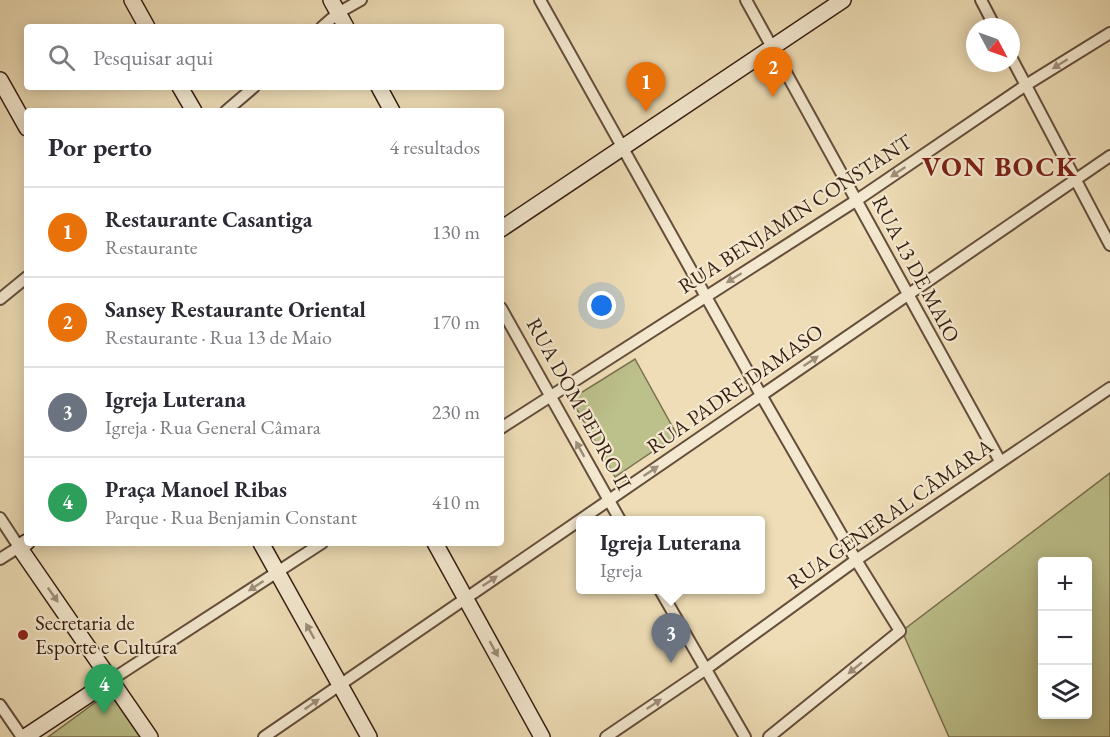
<!DOCTYPE html>
<html lang="pt">
<head>
<meta charset="utf-8">
<style>
	:root { --surface:#fff; --page:#f7f7f7; --text:#2b2b33; --muted:#7c7c81; --line:#e1e1e2; --accent:#db2777 }
	body { margin:0; font-family:"EB Garamond",serif; background:var(--page); color:var(--text) }
	.controls { position:absolute; right:18px; bottom:18px; display:grid; overflow:hidden; border-radius:6px; box-shadow:0 3px 15px #0003 }
	.controls button { width:54px; height:54px; display:grid; place-items:center; padding:0; border:0; border-bottom:2px solid var(--line); background:var(--surface); color:var(--text); font:30px sans-serif }
	.compass { position:absolute; left:966px; top:18px; width:54px; height:54px; border-radius:50%; background:var(--surface); box-shadow:0 3px 15px #0003; rotate:131deg }
	.you { position:absolute; left:602px; top:306px; width:21px; height:21px; margin:-15px; border:4px solid #fff; border-radius:50%; background:#1a73e8; box-shadow:0 0 0 9px #1a73e833 }
	.badge { display:grid; place-items:center; width:39px; height:39px; border-radius:50%; background:var(--accent); color:#fff; font-size:20px; font-weight:700 }
	.pin { position:absolute; translate:-50% -50px; filter:drop-shadow(0 2px 3px #0008) }
	.pin::after { content:''; position:absolute; top:32px; width:21px; height:18px; background:inherit; clip-path:polygon(0 0,100% 0,50% 100%) }
	.popup { position:absolute; left:576px; top:516px; width:189px; height:78px; box-sizing:border-box; display:grid; place-content:center; border-radius:6px; background:var(--surface); filter:drop-shadow(0 2px 4px #0005); font-size:20px; white-space:nowrap; color:var(--muted) }
	.popup b { font-size:22px; color:var(--text) }
	.popup::after { content:''; position:absolute; left:50%; top:100%; margin-left:-12px; border:12px solid transparent; border-top-color:var(--surface) }
	.list { margin:0; padding:0; list-style:none }
	h2 { display:flex; justify-content:space-between; align-items:center; height:78px; margin:0; padding:0 24px; font-size:26px }
	h2 small { font-size:20px; font-weight:400; color:var(--muted) }
	.list li { display:grid; grid-template-columns:39px 1fr auto; gap:18px; align-items:center; box-sizing:border-box; height:90px; padding:0 24px; border-top:2px solid var(--line) }
	.list b { display:block; font-size:22px; white-space:nowrap }
	.list p { margin:0; font-size:20px; white-space:nowrap; color:var(--muted) }
	.list em { font-size:20px; font-style:normal; color:var(--muted) }
	.icon { flex:none; width:33px; height:33px; fill:none; stroke:currentColor; stroke-width:2; stroke-linecap:round; stroke-linejoin:round }
	.map { position:relative; flex:none; width:1110px; height:737px; overflow:hidden }
	.search { position:absolute; background:var(--surface); box-shadow:0 3px 15px #0003; left:24px; top:24px; width:480px; height:66px; display:flex; align-items:center; gap:15px; box-sizing:border-box; padding:0 21px; border-radius:6px; color:var(--muted); font-size:22px }
	.panel { position:absolute; background:var(--surface); box-shadow:0 3px 15px #0003; left:24px; top:108px; width:480px; height:438px; border-radius:6px }
	.map>svg:first-child { display:block }
	.green { fill:#bcc08b; stroke:#796f4e; stroke-width:1.5; fill-rule:evenodd }
	.lines { fill:none; stroke-linecap:round; stroke-linejoin:round }
	.street-casing { stroke:#644e3b; stroke-width:14 }
	.secondary-casing { stroke:#361e12; stroke-width:18 }
	.street { stroke:#f4e9d0; stroke-width:10 }
	.secondary { stroke:#f4e9d0; stroke-width:15 }
	.oneway { fill:#9e8e7a }
	.poi-dot { fill:#8f2418; stroke:#f4e9d0; stroke-width:2 }
	.labels { text-anchor:middle; stroke-width:4.5; stroke-linejoin:round; paint-order:stroke }
	.street-label { font-size:21px; fill:#361e12; stroke:#f4e9d0 }
	.poi-label { font-size:21px; fill:#361e12; stroke:#f4e9d0; text-anchor:start }
	.district-label { font-size:27px; font-weight:bold; letter-spacing:1.5px; fill:#7a1f14; stroke:#f4e9d0 }
</style>
</head>
<body>
<div class="map">
<svg width="1110" height="737" viewBox="0 0 1110 737">
	<rect width="100%" height="100%" fill="#eeddb6"/>
	<filter id="stains"><feTurbulence type="fractalNoise" baseFrequency=".00333" numOctaves="4"/><feColorMatrix values="0 0 0 0 .2 0 0 0 0 .09 0 0 0 0 .02 0 0 0 .5 -.17"/></filter>
	<radialGradient id="worn" r=".72"><stop offset=".6" stop-color="#630" stop-opacity="0"/><stop offset="1" stop-color="#630" stop-opacity=".3"/></radialGradient>
	<path class="green" d="M635,359L677,435L615,477L571,399Z
		M1110,473V737H949L902,631ZM1042,562H1088V714H1042Z
		M111,691L145,737H48Z"/>
	<g class="lines">
		<g class="street-casing">
			<path id="street" d="M540,0L761,395L856,560L900,631L769,737
				M746,0L1000,461
				M981,0L995,27
				M322,27L338,13L361,0
				M1011,57L1110,245
				M226,111L254,87
				M0,299L27,277
				M501,308L620,520
				M501,428L857,200L1026,85L1110,33
				M0,518L19,547L0,559
				M660,590L745,737
				M111,680L322,543
				M0,705L22,737
				M264,737L1110,156
				M606,737L706,669L856,560L1110,388"/>
		</g>
		<g class="secondary-casing">
			<path id="secondary" d="M132,0L147,27
				M331,0L346,27
				M0,80L27,128
				M180,87L194,111
				M379,87L392,111
				M501,229L843,0
				M27,542L19,547L150,737
				M261,543L369,737
				M435,543L542,737
				M25,737L111,680"/>
		</g>
		<use href="#street" class="street"/>
		<use href="#secondary" class="secondary"/>
	</g>
	<defs><path id="oneway-solid" d="M-6-.8H1V-3.2L6.5 0L1 3.2V.8H-6Z" transform="scale(1.5)"/></defs>
	<g class="oneway">
		<use href="#oneway-solid" transform="translate(1060 64) rotate(148)"/>
		<use href="#oneway-solid" transform="translate(898 172) rotate(146)"/>
		<use href="#oneway-solid" transform="translate(734 278) rotate(148)"/>
		<use href="#oneway-solid" transform="translate(811 361) rotate(-34)"/>
		<use href="#oneway-solid" transform="translate(580 449) rotate(-119)"/>
		<use href="#oneway-solid" transform="translate(651 471) rotate(-34)"/>
		<use href="#oneway-solid" transform="translate(490 581) rotate(-34)"/>
		<use href="#oneway-solid" transform="translate(256 586) rotate(147)"/>
		<use href="#oneway-solid" transform="translate(53 595) rotate(55)"/>
		<use href="#oneway-solid" transform="translate(310 631) rotate(-119)"/>
		<use href="#oneway-solid" transform="translate(494 649) rotate(61)"/>
		<use href="#oneway-solid" transform="translate(855 668) rotate(141)"/>
		<use href="#oneway-solid" transform="translate(312 704) rotate(-35)"/>
		<use href="#oneway-solid" transform="translate(654 704) rotate(-34)"/>
	</g>
	<circle class="poi-dot" cx="23" cy="635" r="6"/>
	<g class="labels">
		<g class="street-label">
			<text transform="translate(795 214) rotate(-33)" y="7">RUA BENJAMIN CONSTANT</text>
			<text transform="translate(916 269) rotate(62)" y="7">RUA 13 DE MAIO</text>
			<text transform="translate(735 389) rotate(-35)" y="7">RUA PADRE DAMASO</text>
			<text transform="translate(579 404) rotate(61)" y="7">RUA DOM PEDRO II</text>
			<text transform="translate(890 514) rotate(-35)" y="7">RUA GENERAL CÂMARA</text>
		</g>
		<g class="poi-label">
			<text x="35" y="630">Secretaria de<tspan x="35" dy="24">Esporte e Cultura</tspan></text>
		</g>
		<g class="district-label">
			<text x="1000" y="176">VON BOCK</text>
		</g>
	</g>
	<rect width="100%" height="100%" filter="url(#stains)"/>
	<rect width="100%" height="100%" fill="url(#worn)"/>
</svg>
<div class="controls">
<button>+</button>
<button>−</button>
<button><svg class="icon" aria-label="layers" viewBox="0 0 24 24"><path d="M12 4l9 5-9 5-9-5zM3 14l9 5 9-5"/></svg></button>
</div>
<svg class="compass" viewBox="-18 -18 36 36"><path d="M0-13l5 13h-10z" fill="#e53935"/><path d="M0 13l5-13h-10z" fill="#7c7c81"/></svg>
<div class="you"></div>
<div class="pin badge" style="left:646px;top:112px;background:#e8710a">1</div>
<div class="pin badge" style="left:773px;top:97px;background:#e8710a">2</div>
<div class="pin badge" style="left:671px;top:663px;background:#6b7280">3</div>
<div class="popup"><b>Igreja Luterana</b>Igreja</div>
<div class="pin badge" style="left:104px;top:714px;background:#2e9e5b">4</div>
<div class="search"><svg class="icon" aria-label="search" viewBox="0 0 24 24"><circle cx="10" cy="10" r="6"/><path d="M15 15l6 6"/></svg>Pesquisar aqui</div>
<section class="panel">
<h2>Por perto<small>4 resultados</small></h2>
<ul class="list">
<li><span class="badge" style="background:#e8710a">1</span><div><b>Restaurante Casantiga</b><p>Restaurante</p></div><em>130 m</em></li>
<li><span class="badge" style="background:#e8710a">2</span><div><b>Sansey Restaurante Oriental</b><p>Restaurante · Rua 13 de Maio</p></div><em>170 m</em></li>
<li><span class="badge" style="background:#6b7280">3</span><div><b>Igreja Luterana</b><p>Igreja · Rua General Câmara</p></div><em>230 m</em></li>
<li><span class="badge" style="background:#2e9e5b">4</span><div><b>Praça Manoel Ribas</b><p>Parque · Rua Benjamin Constant</p></div><em>410 m</em></li>
</ul>
</section>
</div>
</body>
</html>
